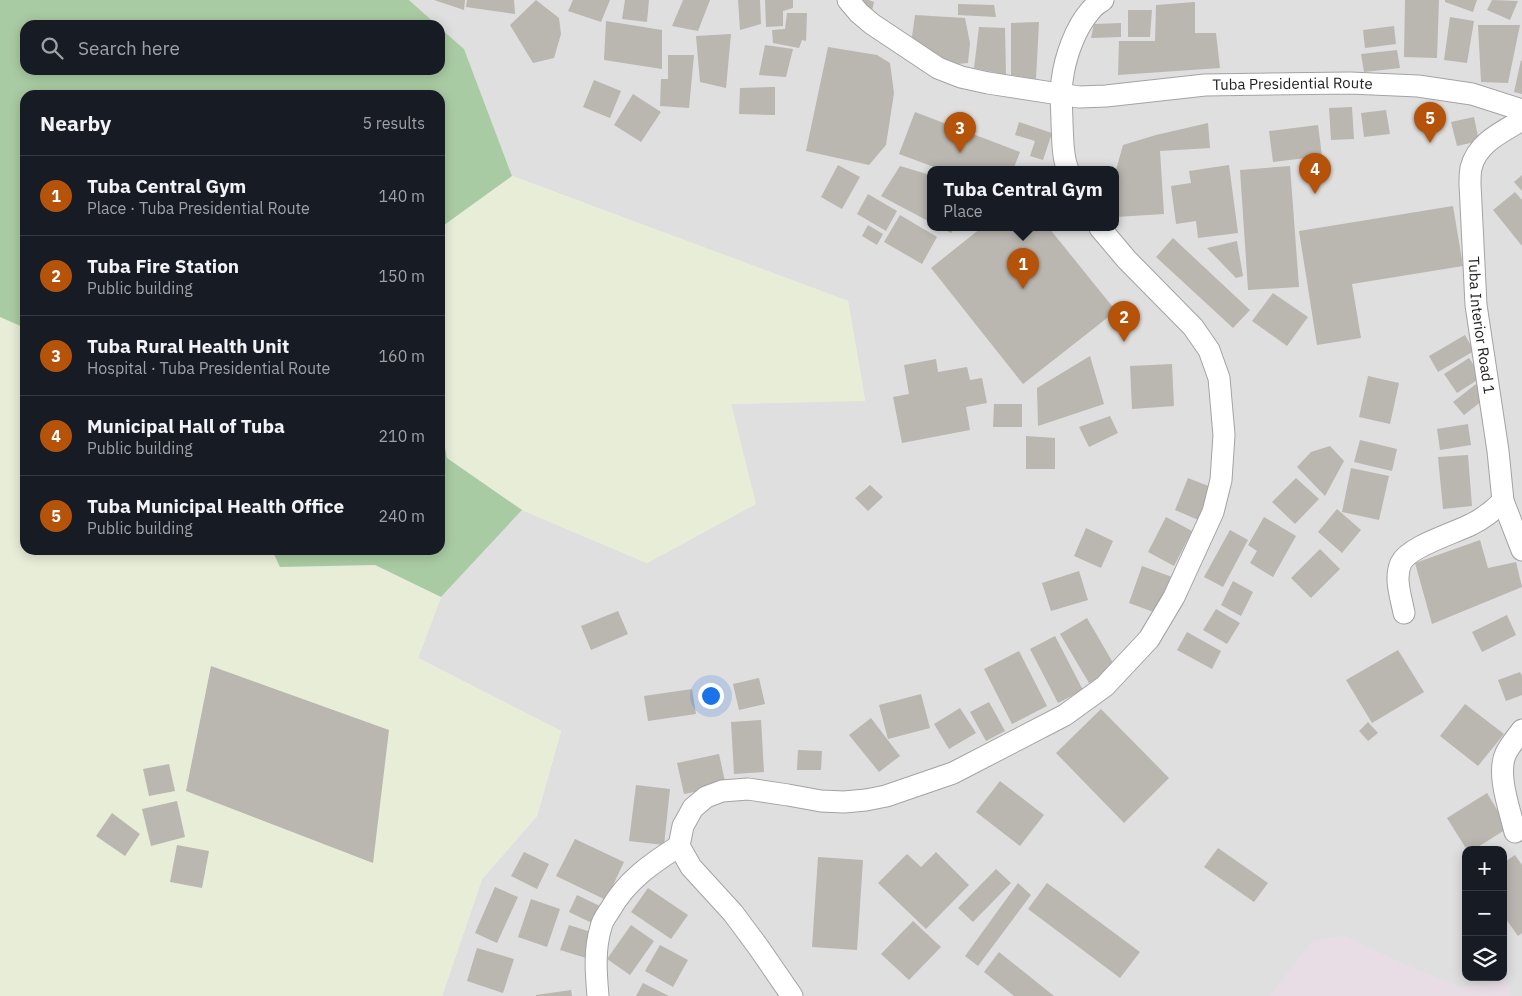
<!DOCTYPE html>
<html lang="en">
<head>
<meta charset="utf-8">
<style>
	:root { --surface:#171b24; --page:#20242c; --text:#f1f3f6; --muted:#9ea1a6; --line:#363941; --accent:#b45309 }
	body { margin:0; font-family:"IBM Plex Sans",sans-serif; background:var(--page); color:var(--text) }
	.controls { position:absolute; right:15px; bottom:15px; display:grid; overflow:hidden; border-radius:10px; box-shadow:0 2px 12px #0003 }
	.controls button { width:45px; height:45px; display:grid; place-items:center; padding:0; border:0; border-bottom:1px solid var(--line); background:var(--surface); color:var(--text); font:25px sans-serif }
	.you { position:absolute; left:710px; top:695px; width:18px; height:18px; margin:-12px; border:4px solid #fff; border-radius:50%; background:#1a73e8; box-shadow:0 0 0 8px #1a73e833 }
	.badge { display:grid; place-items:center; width:32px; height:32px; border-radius:50%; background:var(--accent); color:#fff; font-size:16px; font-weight:700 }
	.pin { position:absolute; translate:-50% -41px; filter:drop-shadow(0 1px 2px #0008) }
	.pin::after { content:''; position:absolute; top:26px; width:18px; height:15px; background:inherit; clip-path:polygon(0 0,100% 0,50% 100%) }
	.popup { position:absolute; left:927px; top:166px; width:192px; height:65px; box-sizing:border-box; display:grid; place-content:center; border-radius:10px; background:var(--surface); filter:drop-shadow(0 1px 4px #0005); font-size:16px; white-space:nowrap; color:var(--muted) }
	.popup b { font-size:19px; color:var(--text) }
	.popup::after { content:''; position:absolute; left:50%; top:100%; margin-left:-10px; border:10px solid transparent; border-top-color:var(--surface) }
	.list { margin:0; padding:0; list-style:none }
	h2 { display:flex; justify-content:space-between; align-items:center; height:65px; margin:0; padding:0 20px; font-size:21px }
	h2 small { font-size:16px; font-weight:400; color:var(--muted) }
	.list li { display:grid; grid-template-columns:32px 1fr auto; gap:15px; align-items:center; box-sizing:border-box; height:80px; padding:0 20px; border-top:1px solid var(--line) }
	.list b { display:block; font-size:19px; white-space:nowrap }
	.list p { margin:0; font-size:16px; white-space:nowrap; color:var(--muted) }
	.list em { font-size:16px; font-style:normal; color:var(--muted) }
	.icon { flex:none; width:28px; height:28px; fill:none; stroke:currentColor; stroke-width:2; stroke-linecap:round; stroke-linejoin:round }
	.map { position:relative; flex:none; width:1522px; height:996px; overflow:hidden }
	.search { position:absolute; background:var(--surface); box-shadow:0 2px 12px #0003; left:20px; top:20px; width:425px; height:55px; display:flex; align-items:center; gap:12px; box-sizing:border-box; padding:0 18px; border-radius:15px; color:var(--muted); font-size:19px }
	.panel { position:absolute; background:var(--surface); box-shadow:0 2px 12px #0003; left:20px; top:90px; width:425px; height:465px; border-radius:15px }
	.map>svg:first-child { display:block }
	.residential { fill:#e0dfdf; fill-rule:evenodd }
	.industrial { fill:#e9dde5 }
	.farmland { fill:#e8edd8 }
	.forest { fill:#a9cba3 }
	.building { fill:#bab6b0 }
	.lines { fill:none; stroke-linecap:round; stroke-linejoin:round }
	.street-casing { stroke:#a3a3a3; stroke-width:23 }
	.street { stroke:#fff; stroke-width:21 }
	.labels { text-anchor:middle; stroke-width:4; stroke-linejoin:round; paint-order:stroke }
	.street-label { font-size:15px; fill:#222; stroke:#fff }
</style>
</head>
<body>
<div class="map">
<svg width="1522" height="996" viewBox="0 0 1522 996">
	<rect width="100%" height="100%" fill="#f1f0ea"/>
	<path class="residential" d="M409,0H1522V996H442L482,879L537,816L561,731L418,658L441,597L522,510L647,563L755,504L731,404L865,400L848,301L512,176L464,50L440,28V25H437ZM930,170H1116V228H930ZM1466,850H1503V977H1466Z"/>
	<path class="industrial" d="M1345,936L1401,963L1461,988L1506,981L1511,996H1270L1312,941Z"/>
	<path class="farmland" d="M512,176L848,301L865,401L731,404L756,504L647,563L522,510L447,458L440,422V228Z
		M0,317L25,328V550H272L281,567L375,565L441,597L418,658L561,731L537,816L482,879L442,996H0Z"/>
	<path class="forest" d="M0,0H409L437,25H25V70H440V28L464,49L512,176L440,228V95H25V328L0,317Z
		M440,422L447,458L522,510L441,597L375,565L280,567L272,550H440Z"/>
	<path class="building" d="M435,0H465L464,10L434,0Z
		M467,0H514L515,14L466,7Z
		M536,0L559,18L561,34L554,58L533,63L510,25Z
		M573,0H610L601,22L568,11Z
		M625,0H649L647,22L622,19Z
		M683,0H710L698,31L672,26Z
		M738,0H760L761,24L740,30Z
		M765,0H793V8L783,11V26L766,27Z
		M853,0H869L874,2L872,11Z
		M1405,0H1439L1437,58L1404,57Z
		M1445,0H1477L1473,12L1445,2Z
		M1492,0L1518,1L1510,20L1487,10Z
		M1195,2V33H1216L1220,68L1118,75L1119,41H1155L1156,5Z
		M958,4L994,5L996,17L958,15Z
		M1128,10H1152L1150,37H1128Z
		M787,13H807L806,41L802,40L799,48L773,43L772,30L785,29Z
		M915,15L965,18L970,43L968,63L945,65L911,44Z
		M1450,17L1474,21L1467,63L1444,60Z
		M606,21L662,30V69L604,60Z
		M1039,22L1036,79L1011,75V23Z
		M1121,23V37L1091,38L1094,24Z
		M1478,25H1520L1508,83L1481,82Z
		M1394,26L1396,44L1365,48L1363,30Z
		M979,27L1005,28L1006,75L974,68Z
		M731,34L726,88L700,82L696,36Z
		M765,45L793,49L786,77L759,75Z
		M828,47L877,55L890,63L894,93L886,145L869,165L806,151Z
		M1397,50L1400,68L1364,72L1361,54Z
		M668,55H694L689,108L660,106L661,79H668Z
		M1521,60L1522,61V94L1514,92Z
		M594,80L621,91L610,118L583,107Z
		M775,87V115L739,114L740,88Z
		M633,94L661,112L641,142L614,125Z
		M1352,107L1354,139L1331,140L1329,108Z
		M1386,110L1390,134L1364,137L1361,113Z
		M915,112L1020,152L1013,170H942L899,154Z
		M1474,117L1479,141L1457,146L1451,122Z
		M1019,122L1052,133L1043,160L1030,156L1035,141L1015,135Z
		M1208,123L1210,148L1160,151L1164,214L1116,217V170L1123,145L1156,135Z
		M1318,125L1322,156L1273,162L1269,131Z
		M838,165L860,177L842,209L821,197Z
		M1229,165L1238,233L1198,238L1196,221L1176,224L1171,186L1191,183L1189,171Z
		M900,166L930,175V222L881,196Z
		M1290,166L1299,287L1248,290L1240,170Z
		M1522,175V191L1514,182Z
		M1515,192L1522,200V246L1493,210Z
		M868,194L897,211L886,231L857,214Z
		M1453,206L1463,266L1352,284L1361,338L1317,345L1299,231Z
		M900,215L937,237L922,264L884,242Z
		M868,225L883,234L877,245L862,236Z
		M941,228H955L951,233Z
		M981,228H1049L1116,311L1023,384L931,268Z
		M1173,238L1250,310L1233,328L1156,257Z
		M1237,241L1243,276L1236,278L1207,248Z
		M1273,293L1308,317L1287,346L1252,321Z
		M1465,335L1474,351L1438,372L1429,356Z
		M1090,356L1104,404L1038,426L1037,388Z
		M1469,358L1482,377L1457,393L1444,374Z
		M936,359L938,372L967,367L970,380L982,378L987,403L966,407L970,430L902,443L893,397L909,394L904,365Z
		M1172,364L1174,406L1132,409L1130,366Z
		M1368,376L1399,383L1390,424L1359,417Z
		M1476,384L1487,397L1464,415L1453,402Z
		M994,404H1022V427H993Z
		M1110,416L1118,433L1089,447L1079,427Z
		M1468,424L1471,445L1440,450L1437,429Z
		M1026,436L1055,438V469H1026Z
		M1360,440L1397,449L1392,471L1354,462Z
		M1330,446L1344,461L1325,496L1297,467L1311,452Z
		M1468,455L1472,506L1443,509L1438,457Z
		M1351,468L1389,476L1379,520L1342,512Z
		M1188,478L1216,489L1203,522L1175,510Z
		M1296,478L1319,499L1295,524L1272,502Z
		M870,485L883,497L868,511L855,498Z
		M1337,509L1361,530L1342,553L1318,532Z
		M1166,517L1192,531L1174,566L1148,552Z
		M1264,517L1296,536L1273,577L1250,563L1257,551L1248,545Z
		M1086,528L1113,541L1101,568L1074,556Z
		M1230,530L1248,540L1223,587L1204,577Z
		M1480,540L1488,568L1516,562L1522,587L1432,624L1415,563Z
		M1320,549L1340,569L1311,598L1291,578Z
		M1142,566L1172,577L1159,614L1129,603Z
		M1079,571L1088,600L1051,611L1042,583Z
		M1233,581L1253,592L1241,616L1221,605Z
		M1216,609L1240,623L1227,644L1203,630Z
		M618,611L628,634L591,650L581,626Z
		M1507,615L1516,635L1482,652L1472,632Z
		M1087,618L1116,668L1089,683L1060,634Z
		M1187,632L1221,651L1212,669L1177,650Z
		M1055,636L1083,690L1058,703L1030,649Z
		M1398,650L1424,692L1372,723L1346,680Z
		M1019,651L1047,706L1012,724L984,669Z
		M211,666L389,730L373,863L186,791Z
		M1520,672L1522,676V695L1506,701L1498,680Z
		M759,678L765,704L739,710L733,684Z
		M692,689L696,714L648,721L644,696Z
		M921,694L930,728L888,739L879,705Z
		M989,702L1005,731L986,741L970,712Z
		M1465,704L1504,734L1478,766L1440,736Z
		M960,708L976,733L949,749L934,724Z
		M1101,709L1169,778L1124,823L1056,753Z
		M871,718L900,756L879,772L849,735Z
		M761,720L764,772L734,774L731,722Z
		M1368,722L1378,733L1368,741L1359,731Z
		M798,750L822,751L821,770H797Z
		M719,754L726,786L684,794L677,763Z
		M169,764L175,791L149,796L143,769Z
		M1000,781L1044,815L1020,846L976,812Z
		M636,785L670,789L664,845L629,841Z
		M1487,793L1508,828L1473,850H1467L1447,818Z
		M177,801L185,837L151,846L142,809Z
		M112,813L140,834L125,856L96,836Z
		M575,839L624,862L606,900L556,876Z
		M177,845L209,851L202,888L170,882Z
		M1218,848L1268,883L1254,902L1204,867Z
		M524,852L549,864L537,889L511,876Z
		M936,852L969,885L926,929L878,883L907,854L921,867Z
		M1515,855L1522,865V933L1518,936L1503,915V863Z
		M818,857L863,860L857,950L812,947Z
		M996,869L1011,883L973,922L958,908Z
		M1018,883L1031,895L978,966L965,956Z
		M1047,883L1140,952L1120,978L1028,909Z
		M495,887L518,897L497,943L475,933Z
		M648,888L688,915L671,939L631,912Z
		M577,895L602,907L594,924L569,912Z
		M531,899L560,909L547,947L518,937Z
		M913,921L941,947L909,980L881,954Z
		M569,925L594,933L586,958L560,950Z
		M631,925L654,941L630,975L607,959Z
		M660,945L688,960L673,987L645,971Z
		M477,948L514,959L503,993L467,981Z
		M999,952L1054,996H1014L984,972Z
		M643,983L669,996H636Z
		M571,990L572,996H536V995Z"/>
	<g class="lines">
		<g class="street-casing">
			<g id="street">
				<path id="s1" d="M848,0L859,13L872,24L938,68L961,77L988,83L1079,97L1106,96L1205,85L1350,83L1418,86L1472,94L1522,110"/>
				<path id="s2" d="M1522,120C1502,132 1477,143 1471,168C1470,173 1470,179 1470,184L1476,305L1498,451L1503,501L1522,550"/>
				<path d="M1068,170C1062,156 1063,139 1062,124C1062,110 1060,95 1062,81C1065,57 1075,28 1091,10C1094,6 1099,3 1103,0"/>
				<path d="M1404,613C1401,597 1394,578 1401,563C1409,546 1455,533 1472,524C1484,518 1494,510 1503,501"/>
				<path d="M1515,832C1510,810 1496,774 1506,753C1510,745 1517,737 1522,730"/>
				<path d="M598,996C596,973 594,950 601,927C602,921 606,916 610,910C626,881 652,863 679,846"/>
				<path d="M792,996L759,948L733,913L691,867L679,846L683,826L693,808L706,797L722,791L748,789L788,795L821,801L844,802L866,800L886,796L953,773L1065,715L1105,686L1149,639L1174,597L1213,512L1221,480L1224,435L1219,378L1209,350L1193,327L1127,260L1100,228"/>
			</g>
		</g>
		<use href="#street" class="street"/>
	</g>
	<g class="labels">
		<g class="street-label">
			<text dy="5" stroke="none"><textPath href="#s1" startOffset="472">Tuba Presidential Route</textPath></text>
			<text dy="5" stroke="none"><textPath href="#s2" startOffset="230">Tuba Interior Road 1</textPath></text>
		</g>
	</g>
</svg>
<div class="controls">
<button>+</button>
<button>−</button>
<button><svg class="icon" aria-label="layers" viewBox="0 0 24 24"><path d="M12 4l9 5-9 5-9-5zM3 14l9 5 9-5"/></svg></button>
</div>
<div class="you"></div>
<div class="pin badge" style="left:1023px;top:289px">1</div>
<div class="popup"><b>Tuba Central Gym</b>Place</div>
<div class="pin badge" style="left:1124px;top:342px">2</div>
<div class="pin badge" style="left:960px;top:153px">3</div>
<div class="pin badge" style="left:1315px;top:194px">4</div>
<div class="pin badge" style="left:1430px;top:143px">5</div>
<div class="search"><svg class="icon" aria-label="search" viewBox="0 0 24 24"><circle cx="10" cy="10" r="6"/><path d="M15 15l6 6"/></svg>Search here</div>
<section class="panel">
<h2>Nearby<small>5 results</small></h2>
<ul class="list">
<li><span class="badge">1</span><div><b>Tuba Central Gym</b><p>Place · Tuba Presidential Route</p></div><em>140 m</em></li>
<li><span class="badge">2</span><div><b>Tuba Fire Station</b><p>Public building</p></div><em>150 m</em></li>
<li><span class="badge">3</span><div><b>Tuba Rural Health Unit</b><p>Hospital · Tuba Presidential Route</p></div><em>160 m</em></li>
<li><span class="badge">4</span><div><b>Municipal Hall of Tuba</b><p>Public building</p></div><em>210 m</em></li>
<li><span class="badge">5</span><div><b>Tuba Municipal Health Office</b><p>Public building</p></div><em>240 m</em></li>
</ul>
</section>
</div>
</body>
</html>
